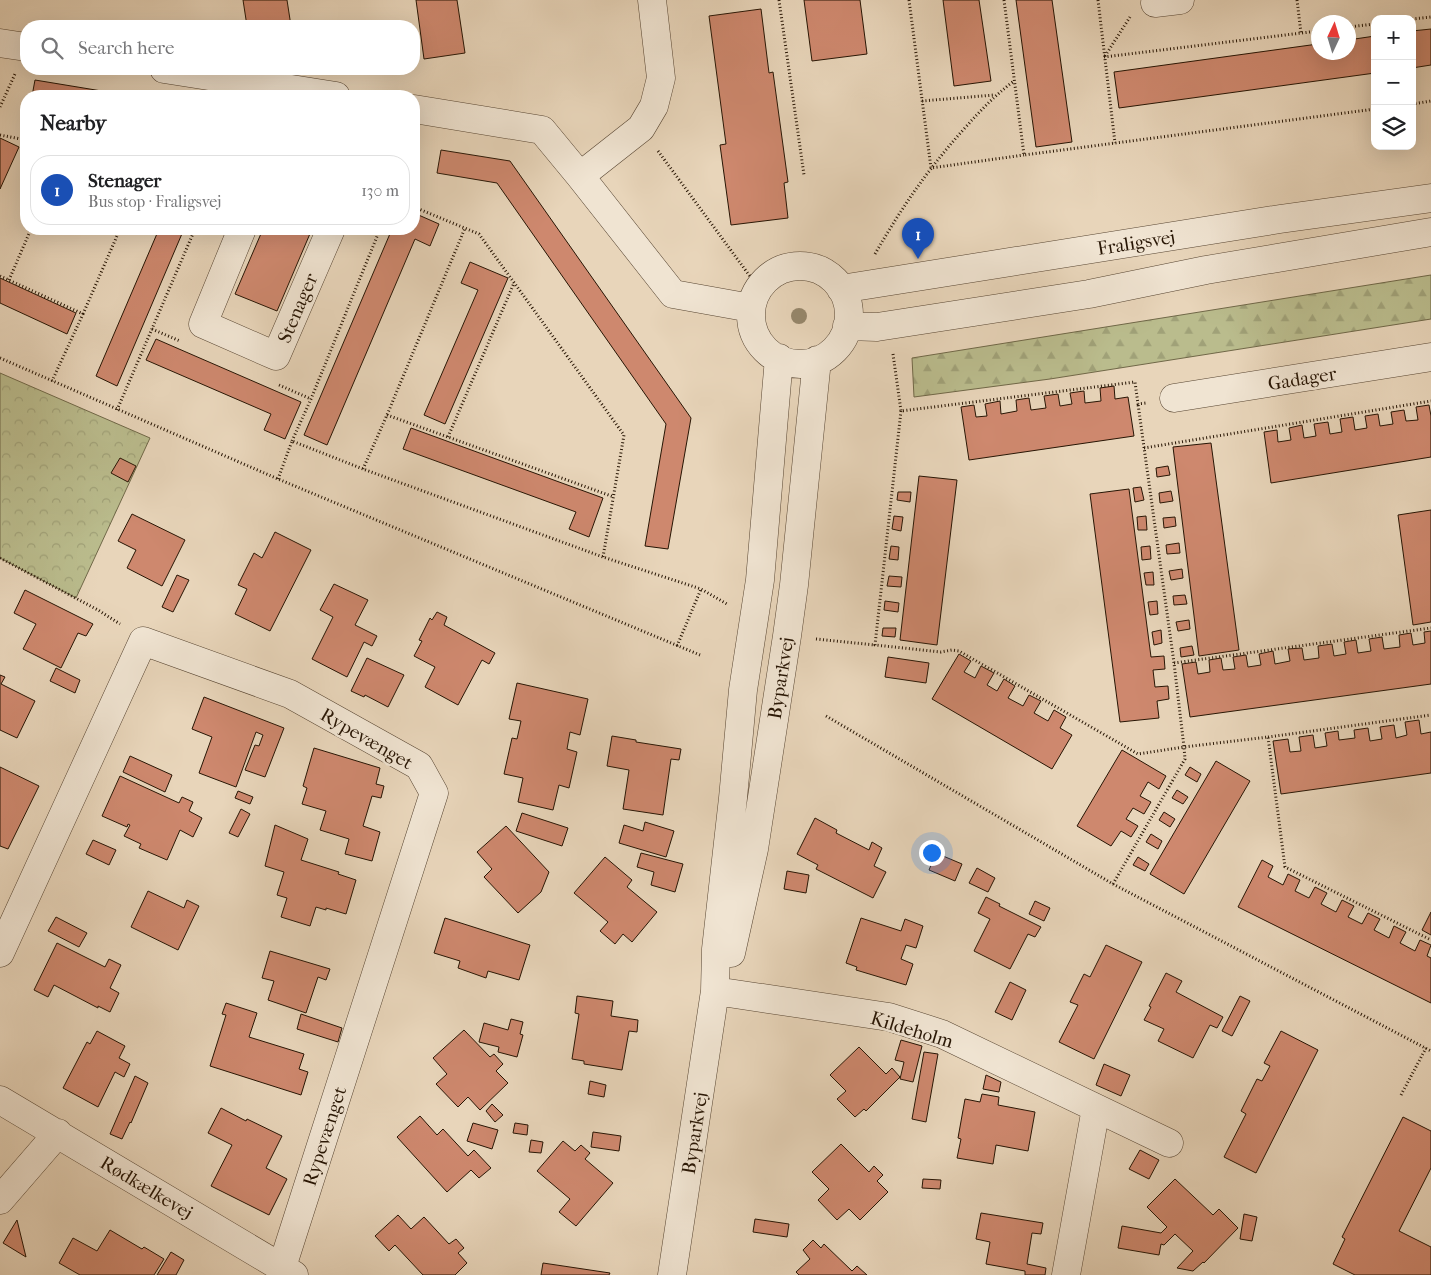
<!DOCTYPE html>
<html lang="en">
<head>
<meta charset="utf-8">
<style>
	:root { --surface:#fff; --page:#f2f2f2; --text:#202124; --muted:#757577; --line:#e0e0e0; --accent:#2563eb }
	body { margin:0; font-family:"IM FELL French Canon",serif; background:var(--page); color:var(--text) }
	.controls { position:absolute; right:15px; top:15px; display:grid; overflow:hidden; border-radius:10px; box-shadow:0 5px 20px #0002 }
	.controls button { width:45px; height:45px; display:grid; place-items:center; padding:0; border:0; border-bottom:1px solid var(--line); background:var(--surface); color:var(--text); font:25px sans-serif }
	.compass { position:absolute; left:1311px; top:15px; width:45px; height:45px; border-radius:50%; background:var(--surface); box-shadow:0 5px 20px #0002; rotate:4deg }
	.you { position:absolute; left:931px; top:852px; width:18px; height:18px; margin:-12px; border:4px solid #fff; border-radius:50%; background:#1a73e8; box-shadow:0 0 0 8px #1a73e833 }
	.badge { display:grid; place-items:center; width:32px; height:32px; border-radius:50%; background:var(--accent); color:#fff; font-size:16px; font-weight:700 }
	.pin { position:absolute; translate:-50% -41px; filter:drop-shadow(0 1px 2px #0008) }
	.pin::after { content:''; position:absolute; top:26px; width:18px; height:15px; background:inherit; clip-path:polygon(0 0,100% 0,50% 100%) }
	.list { margin:0; padding:0; list-style:none }
	h2 { display:flex; justify-content:space-between; align-items:center; height:65px; margin:0; padding:0 20px; font-size:21px }
	h2 small { font-size:16px; font-weight:400; color:var(--muted) }
	.list li { display:grid; grid-template-columns:32px 1fr auto; gap:15px; align-items:center; box-sizing:border-box; height:70px; margin:0 10px 10px; padding:0 10px; border:1px solid var(--line); border-radius:20px }
	.list b { display:block; font-size:19px; white-space:nowrap }
	.list p { margin:0; font-size:16px; white-space:nowrap; color:var(--muted) }
	.list em { font-size:16px; font-style:normal; color:var(--muted) }
	.icon { flex:none; width:28px; height:28px; fill:none; stroke:currentColor; stroke-width:2; stroke-linecap:round; stroke-linejoin:round }
	.map { position:relative; flex:none; width:1431px; height:1275px; overflow:hidden }
	.search { position:absolute; background:var(--surface); box-shadow:0 5px 20px #0002; left:20px; top:20px; width:400px; height:55px; display:flex; align-items:center; gap:12px; box-sizing:border-box; padding:0 18px; border-radius:20px; color:var(--muted); font-size:19px }
	.panel { position:absolute; background:var(--surface); box-shadow:0 5px 20px #0002; left:20px; top:90px; width:400px; height:145px; border-radius:20px }
	.map>svg:first-child { display:block }
	.forest { fill:url(#forest-firs); stroke:#706848 }
	.park { fill:url(#park-crowns); stroke:#706848 }
	.building { fill:#ce886e; stroke:#271504 }
	.lines { fill:none; stroke-linecap:round; stroke-linejoin:round }
	.minor-casing { stroke:#574532; stroke-width:29 }
	.path { stroke:#271504; stroke-width:3; stroke-dasharray:1 2.5; stroke-linecap:butt }
	.minor { stroke:#f0e4d2; stroke-width:28 }
	.tree { fill:#96876c }
	.labels { text-anchor:middle; stroke-width:5; stroke-linejoin:round; paint-order:stroke }
	.street-label { font-size:19px; fill:#271504; stroke:#f0e4d2 }
</style>
</head>
<body>
<div class="map">
<svg width="1431" height="1275" viewBox="0 0 1431 1275">
	<defs>
		<pattern id="forest-firs" width="22" height="20" patternUnits="userSpaceOnUse" patternTransform="scale(1.25)"><rect width="22" height="20" fill="#babc8d"/><path d="M5 1l3.5 6h-7zM16 11l3.5 6h-7z" fill="#a0a178"/></pattern>
		<pattern id="park-crowns" width="20" height="18" patternUnits="userSpaceOnUse" patternTransform="scale(1.25)"><rect width="20" height="18" fill="#babc8d"/><path d="M2 6a3 3 0 1 1 6 0M12 15a3 3 0 1 1 6 0" fill="none" stroke="#a0a178"/></pattern>
	</defs>
	<rect width="100%" height="100%" fill="#e8d5ba"/>
	<filter id="stains"><feTurbulence type="fractalNoise" baseFrequency=".004" numOctaves="4"/><feColorMatrix values="0 0 0 0 .2 0 0 0 0 .09 0 0 0 0 .02 0 0 0 .5 -.17"/></filter>
	<radialGradient id="worn" r=".72"><stop offset=".6" stop-color="#630" stop-opacity="0"/><stop offset="1" stop-color="#630" stop-opacity=".3"/></radialGradient>
	<path class="forest" d="M1431,275V319L1050,379L914,397L912,358Z"/>
	<path class="park" d="M0,373L150,438L76,598L0,558Z"/>
	<path class="building" d="M243,0H287L291,26H247Z
		M416,0H457L465,53L424,59Z
		M804,0H860L867,54L812,61Z
		M943,0H979L991,81L954,86Z
		M1016,0H1052L1072,142L1036,147Z
		M761,9L769,73L773,72L788,182L784,183L788,218L731,225L720,145L726,144L709,16Z
		M1431,29V65L1412,68V31Z
		M1375,36V73L1119,108L1114,72L1318,44V52H1348V40Z
		M35,80L132,96H32Z
		M0,138L19,147L0,189Z
		M441,150L510,161L691,418L668,549L645,546L666,424L497,183L437,173Z
		M414,213L439,224L430,246L415,239L327,445L304,435L392,229H414Z
		M159,229H184L117,386L96,376Z
		M263,229H312L277,311L235,294Z
		M470,262L508,278L445,424L424,415L478,290L461,283Z
		M0,278L76,313L67,334L0,303Z
		M156,339L301,402L285,439L264,430L271,414L146,360Z
		M1114,386L1115,399L1128,397L1134,436L969,460L961,407L974,405L976,417L987,416L985,404L1000,401L1001,414L1017,411L1016,400L1029,398L1031,410L1046,408L1044,396L1058,394L1060,406L1072,404L1070,393L1084,391L1085,403L1101,401L1100,388Z
		M1429,405L1431,416V457L1271,483L1264,432L1277,430L1278,442L1291,440L1289,428L1302,425L1304,438L1316,436L1314,424L1328,422L1330,434L1342,432L1340,419L1353,417L1355,430L1367,428L1365,416L1378,414L1380,426L1393,424L1391,412L1404,410L1406,421L1418,420L1416,407Z
		M411,428L603,498L589,537L569,529L576,512L403,449Z
		M1211,443L1239,650L1199,656L1173,447Z
		M120,458L136,466L128,482L111,473Z
		M1168,466L1170,475L1157,477L1156,468Z
		M919,476L957,480L937,645L900,640Z
		M1141,487L1144,500L1135,502L1133,488Z
		M1129,489L1151,657L1164,656L1165,669L1153,670L1155,687L1168,686L1169,699L1157,701L1159,718L1120,722L1090,494Z
		M1171,491L1173,501L1160,503L1159,493Z
		M898,492H911L910,502L897,500Z
		M1431,510V622L1413,625L1398,515Z
		M132,514L185,540L162,586L127,568L136,550L118,541Z
		M894,516L903,517L901,531L892,529Z
		M1146,516L1147,530H1138L1137,517Z
		M1175,517L1176,526L1164,528L1163,518Z
		M275,532L311,550L270,631L235,614L247,589L238,585L254,553L262,558Z
		M1179,543L1180,553L1167,554L1166,545Z
		M891,546L899,547L898,560L889,559Z
		M1150,546L1151,559L1142,560L1141,547Z
		M1182,569L1183,578L1171,580L1169,571Z
		M1153,572L1154,585H1146L1144,573Z
		M177,575L189,580L173,612L162,607Z
		M889,576L902,577L901,587L887,586Z
		M334,584L368,600L355,625L377,636L372,646L364,642L347,677L312,659L333,617L320,610Z
		M25,590L93,624L86,636L78,633L61,668L23,649L36,624L14,613Z
		M1185,595L1187,604L1174,605L1173,596Z
		M885,601L899,603L898,612L884,610Z
		M1157,601L1158,614L1150,615L1148,602Z
		M437,612L447,617L444,625L495,653L489,664L482,660L458,705L425,687L435,667L414,656L422,641L419,640L430,618L432,620Z
		M1189,620L1190,629L1178,631L1176,622Z
		M883,628H896L895,637L882,636Z
		M1161,630L1162,643L1154,645L1152,632Z
		M1431,631V684L1190,717L1182,664L1196,662L1198,674L1210,672L1209,660L1221,658L1223,670L1235,669L1233,657L1246,655L1248,667L1261,665L1259,654L1273,651L1275,664L1290,661L1288,649L1302,648L1304,660L1319,658L1318,646L1332,644L1334,656L1346,654L1344,642L1356,640L1358,653L1371,651L1369,639L1382,637L1384,649L1400,647L1399,635L1411,633L1413,645L1425,643L1424,632Z
		M1192,646L1194,655L1181,657L1180,648Z
		M959,654L971,661L964,672L975,678L981,666L994,673L987,685L997,691L1004,679L1015,686L1008,698L1023,706L1029,695L1041,701L1034,713L1048,721L1054,710L1066,717L1060,728L1072,735L1052,769L932,699Z
		M888,657L929,663L926,683L885,677Z
		M367,658L404,675L388,707L365,695L364,697L351,691Z
		M56,668L80,680L75,693L50,681Z
		M0,675L5,677L1,684L35,701L17,738L0,730Z
		M517,683L588,699L580,735L570,732L567,749L577,752L569,788L559,785L553,810L518,802L523,778L504,774L512,738L517,739L521,721L509,719Z
		M204,697L284,728L265,777L245,770L255,745L259,746L263,735L256,732L236,787L199,773L212,737L192,729Z
		M1419,720L1421,734L1431,732V773L1281,794L1273,741L1288,739L1290,752L1301,751L1299,737L1313,735L1315,748L1327,746L1325,733L1338,731L1339,740L1355,738L1354,730L1368,728L1370,741L1382,739L1380,727L1394,725L1396,738L1407,735L1405,722Z
		M612,736L636,740V742L681,749L679,760L671,759L663,815L623,809L629,770L607,766Z
		M314,748L380,768L376,784L384,786L381,798L372,796L363,826L380,832L372,861L345,854L349,839L320,830L326,811L302,804L307,788L303,786Z
		M1122,750L1166,776L1159,789L1148,782L1140,796L1151,802L1144,814L1133,808L1126,819L1138,826L1131,837L1121,831L1111,846L1077,826Z
		M130,756L172,775L165,792L123,772Z
		M1216,761L1250,781L1184,894L1150,874Z
		M0,767L39,786L8,849L0,846Z
		M1190,767L1201,774L1197,782L1185,775Z
		M120,776L179,803L182,797L193,802L189,811L202,818L193,837L180,830L167,860L139,848L141,844L124,836L130,825L128,824L127,827L102,816Z
		M1177,790L1188,797L1183,804L1172,798Z
		M238,791L253,797L250,804L235,798Z
		M241,809L250,814L238,837L229,833Z
		M1164,812L1175,819L1170,827L1159,820Z
		M522,813L568,828L562,846L516,831Z
		M815,818L837,830L836,833L869,850L872,842L882,848L874,866L886,872L873,898L816,869L818,865L797,854Z
		M645,822L674,831L666,857L619,843L624,825L643,831Z
		M275,825L308,839L301,860L339,872L338,874L356,880L346,914L326,908V910L316,907L310,926L281,917L287,898L277,895L284,872L265,866Z
		M506,826L549,872L541,892L518,913L484,877L492,869L477,852Z
		M1151,834L1162,841L1158,849L1146,842Z
		M93,840L116,850L109,865L86,854Z
		M641,853L683,864L675,892L651,885L654,872L637,867Z
		M936,853L962,864L955,881L929,870Z
		M605,857L632,880L627,887L657,912L632,942L623,934L615,944L600,931L608,922L574,893Z
		M1138,857L1149,864L1145,871L1133,865Z
		M1262,860L1273,866L1268,877L1283,885L1288,874L1300,880L1295,891L1309,898L1315,887L1327,893L1321,904L1336,912L1342,900L1354,906L1348,917L1362,924L1368,913L1380,919L1374,930L1389,938L1394,926L1406,932L1400,943L1415,951L1420,940L1431,945L1427,956L1431,958V1003L1238,907Z
		M977,868L995,878L988,892L969,883Z
		M787,871L809,875L806,893L784,889Z
		M148,891L184,908L187,900L199,906L178,950L131,927Z
		M986,897L1000,904L999,906L1041,927L1035,937L1028,934L1010,969L974,951L990,919L978,913Z
		M1035,901L1050,908L1044,921L1029,914Z
		M1431,912V935L1422,930Z
		M56,917L87,933L79,947L48,931Z
		M445,918L530,945L519,980L488,971L486,978L458,968L460,961L434,953Z
		M861,918L901,931L905,919L923,926L916,948L906,945L901,959L913,964L906,985L856,970L857,967L846,963Z
		M57,943L105,967L109,959L121,965L110,988L119,993L110,1012L98,1006V1008L54,985L48,997L34,990Z
		M1106,945L1142,962L1094,1059L1059,1042L1078,1005L1070,1002L1084,974L1090,977Z
		M270,951L330,969L326,980L318,977L306,1013L268,1000L274,981L262,978Z
		M1166,973L1182,981L1176,992L1223,1017L1217,1028L1210,1025L1193,1058L1158,1041L1164,1029L1144,1020L1151,1007L1149,1006Z
		M1010,982L1026,990L1012,1020L995,1012Z
		M577,996L613,1001L611,1016L638,1020L637,1032L629,1031L622,1070L584,1064V1061L572,1059L579,1014L575,1013Z
		M1240,996L1250,1001L1232,1036L1222,1031Z
		M226,1003L257,1013L249,1037L304,1054L299,1069L308,1072L301,1095L210,1066L226,1015L222,1014Z
		M301,1014L342,1028L338,1042L297,1029Z
		M511,1019L523,1022L520,1034L523,1035L517,1057L498,1052L499,1047L479,1042L484,1023L508,1030Z
		M464,1030L490,1057L494,1054L503,1064L496,1071L508,1083L480,1110L468,1097L458,1107L436,1084L447,1074L433,1058Z
		M97,1031L125,1046L119,1058L130,1064L124,1077L115,1072L98,1107L63,1088L87,1042L90,1044Z
		M1281,1031L1318,1050L1256,1173L1224,1157L1246,1114L1241,1111L1257,1079L1262,1081L1270,1066L1264,1063Z
		M901,1040L922,1046L913,1082L900,1079L904,1062L895,1060Z
		M859,1047L886,1074L892,1068L900,1077L866,1111L864,1109L855,1117L837,1099L846,1091L830,1075Z
		M924,1052L938,1054L926,1122L912,1119Z
		M1104,1064L1130,1075L1121,1096L1096,1085Z
		M986,1075L1001,1082L999,1092L983,1089Z
		M135,1076L148,1083L131,1123L130,1122L122,1139L110,1134Z
		M590,1081L606,1085L604,1097L588,1094Z
		M982,1094L999,1097L998,1105L1035,1112L1028,1151L996,1145L993,1164L957,1158L961,1139L958,1138L965,1099L980,1102Z
		M492,1104L503,1115L495,1122L486,1111Z
		M221,1108L246,1121L247,1119L282,1136L266,1168L287,1179L269,1215L211,1186L232,1145L208,1133Z
		M420,1116L437,1135L443,1129L468,1156L474,1150L491,1168L479,1178L471,1170L447,1192L397,1137Z
		M1403,1117L1431,1131V1168L1399,1231L1431,1247V1275H1355L1333,1264L1345,1239L1342,1237Z
		M473,1123L498,1130L492,1149L467,1141Z
		M515,1123L528,1125L527,1135L513,1133Z
		M593,1132L621,1136L619,1151L591,1147Z
		M531,1140L543,1142L541,1153L529,1152Z
		M563,1141L575,1151L581,1145L590,1153L585,1159L613,1183L576,1226L559,1212L570,1199L537,1171Z
		M841,1144L869,1172L874,1166L883,1175L877,1181L888,1192L860,1220L849,1209L837,1220L818,1200L829,1189L812,1172Z
		M1140,1150L1159,1160L1149,1179L1129,1169Z
		M923,1179L941,1180L940,1189L922,1188Z
		M1175,1179L1213,1215L1219,1209L1238,1228L1204,1263L1203,1262L1193,1271L1177,1268L1193,1251L1175,1234L1164,1245L1161,1244L1159,1255L1118,1248L1122,1226L1161,1233L1167,1227L1147,1207Z
		M981,1213L1043,1223L1041,1234L1032,1233L1027,1264L1046,1268L1045,1275H1025V1271L986,1264L990,1242L976,1239Z
		M1244,1214L1257,1217L1252,1241L1240,1239Z
		M398,1215L411,1229L424,1217L449,1244L456,1239L464,1248L458,1253L467,1263L455,1275H423L395,1245L389,1251L375,1236Z
		M755,1219L789,1224L787,1237L753,1232Z
		M17,1220L26,1257L3,1243Z
		M110,1230L142,1249L144,1247L164,1259L154,1275H80L59,1263L73,1238L97,1251Z
		M813,1240L821,1248L824,1244L852,1271L857,1266L867,1275H799L796,1272L810,1259L803,1250Z
		M171,1252L184,1260L176,1275H157Z
		M543,1263L610,1273L609,1275H541Z"/>
	<g class="lines">
		<g class="minor-casing">
			<path id="minor" d="M1155,3L1180,0
				M0,43L26,47
				M164,69L336,96
				M414,109L542,130L580,176L673,294L751,308
				M580,176L641,128L654,106L661,78L652,0
				M242,229L203,324L276,356L331,229
				M751 315a49 49 0 1 1 98 0a49 49 0 1 1-98 0Z
				M841,289L1280,219L1431,198
				M847,326L877,327L1089,294L1206,270L1431,232
				M1174,398L1431,357
				M0,953L143,641L290,694L419,766L434,793L282,1267
				M731,953L754,849L787,636L794,585L817,360
				M715,991L889,1017L942,1034L1169,1143
				M0,1100L294,1275
				M0,1200L58,1133
				M672,1275L715,991L716,949L733,798L743,690L760,580L779,358
				M1066,1275L1096,1108"/>
		</g>
		<path class="path" d="M779,0L804,175
			M909,0L931,168L1024,155
			M1004,0L1024,155L1375,109
			M1098,0L1115,143
			M1297,0L1301,33
			M1412,19L1431,17
			M1348,27L1375,24
			M1105,56L1130,17
			M1104,57L1318,31
			M922,101L994,95
			M1412,104L1431,101
			M0,107L15,74
			M0,135L26,140
			M658,151L752,279
			M414,207L479,234L624,435L603,557
			M875,254C902,207 928,169 964,129C981,110 994,96 1014,81
			M0,276L83,314L52,381
			M9,280L31,229
			M83,314L120,229
			M152,329L180,341
			M893,354L901,411L1135,382L1138,404L1146,403
			M0,358L278,479L700,655
			M279,385L311,399
			M117,410L195,229
			M901,411L875,645L941,652L952,650L959,651L1138,754L1184,747L1174,663L1138,404
			M387,415L614,497
			M448,437L514,283
			M292,441L311,399L380,229
			M1144,448L1431,401
			M363,469L387,415L465,228
			M278,479L292,441L363,469L603,557L701,589L727,604
			M0,558L98,610L120,624
			M816,639L875,645
			M677,646L701,589
			M1174,663L1431,628
			M826,716L1113,884L1431,1051
			M1268,737L1431,715
			M1113,884L1185,759L1184,747L1268,737L1285,867L1431,940
			M1401,1095L1426,1048"/>
		<use href="#minor" class="minor"/>
	</g>
	<circle class="tree" cx="799" cy="316" r="8"/>
	<g class="labels">
		<g class="street-label">
			<text transform="translate(1136 242) rotate(-9)" y="7">Fraligsvej</text>
			<text transform="translate(297 308) rotate(-67)" y="7">Stenager</text>
			<text transform="translate(1302 378) rotate(-9)" y="7">Gadager</text>
			<text transform="translate(780 678) rotate(-81)" y="7">Byparkvej</text>
			<text transform="translate(367 738) rotate(30)" y="7">Rypevænget</text>
			<text transform="translate(912 1029) rotate(17)" y="7">Kildeholm</text>
			<text transform="translate(694 1133) rotate(-81)" y="7">Byparkvej</text>
			<text transform="translate(324 1136) rotate(-72)" y="7">Rypevænget</text>
			<text transform="translate(147 1187) rotate(31)" y="7">Rødkælkevej</text>
		</g>
	</g>
	<rect width="100%" height="100%" filter="url(#stains)"/>
	<rect width="100%" height="100%" fill="url(#worn)"/>
</svg>
<div class="controls">
<button>+</button>
<button>−</button>
<button><svg class="icon" aria-label="layers" viewBox="0 0 24 24"><path d="M12 4l9 5-9 5-9-5zM3 14l9 5 9-5"/></svg></button>
</div>
<svg class="compass" viewBox="-18 -18 36 36"><path d="M0-13l5 13h-10z" fill="#e53935"/><path d="M0 13l5-13h-10z" fill="#757577"/></svg>
<div class="you"></div>
<div class="pin badge" style="left:918px;top:259px;background:#1a4fb4">1</div>
<div class="search"><svg class="icon" aria-label="search" viewBox="0 0 24 24"><circle cx="10" cy="10" r="6"/><path d="M15 15l6 6"/></svg>Search here</div>
<section class="panel">
<h2>Nearby<small></small></h2>
<ul class="list">
<li><span class="badge" style="background:#1a4fb4">1</span><div><b>Stenager</b><p>Bus stop · Fraligsvej</p></div><em>130 m</em></li>
</ul>
</section>
</div>
</body>
</html>
